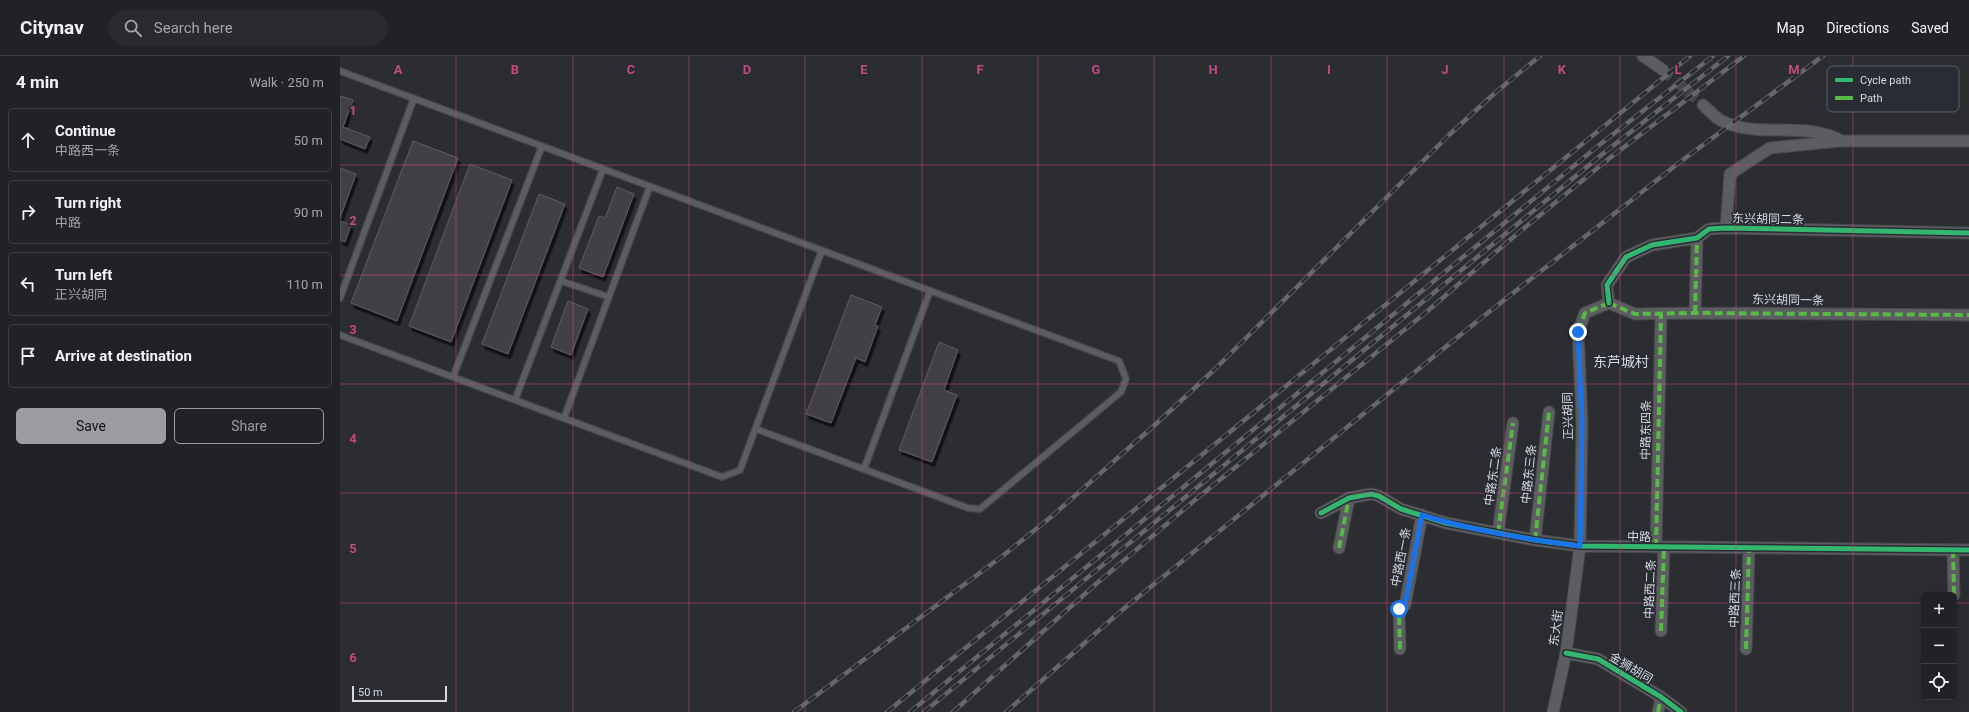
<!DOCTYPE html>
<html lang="en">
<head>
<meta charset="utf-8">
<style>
	:root { --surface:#212225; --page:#292a2d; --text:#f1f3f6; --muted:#a2a4a7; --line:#3e3f42; --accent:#9b9da2 }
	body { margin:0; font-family:Roboto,"Noto Sans SC",sans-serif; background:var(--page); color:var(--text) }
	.controls { position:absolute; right:12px; bottom:12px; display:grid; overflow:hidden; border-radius:6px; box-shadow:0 4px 16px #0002 }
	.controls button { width:36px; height:36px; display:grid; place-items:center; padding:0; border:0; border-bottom:1px solid var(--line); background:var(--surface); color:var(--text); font:20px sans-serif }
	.scale { position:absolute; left:12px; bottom:10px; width:95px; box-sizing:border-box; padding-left:4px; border:2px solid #d7d9df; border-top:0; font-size:11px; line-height:14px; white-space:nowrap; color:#d7d9df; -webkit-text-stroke:3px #292c34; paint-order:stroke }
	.stop { position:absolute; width:12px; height:12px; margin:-9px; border:3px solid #1a73e8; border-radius:50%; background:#fff }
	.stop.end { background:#1a73e8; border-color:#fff; box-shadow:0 1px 4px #0008 }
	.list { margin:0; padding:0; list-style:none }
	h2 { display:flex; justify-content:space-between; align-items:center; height:52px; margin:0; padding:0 16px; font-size:17px }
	h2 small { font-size:13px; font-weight:400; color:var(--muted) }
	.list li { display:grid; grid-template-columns:26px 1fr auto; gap:12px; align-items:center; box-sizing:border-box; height:64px; margin:0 8px 8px; padding:0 8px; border:1px solid var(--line); border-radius:6px }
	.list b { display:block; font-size:15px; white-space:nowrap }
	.list p { margin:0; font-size:13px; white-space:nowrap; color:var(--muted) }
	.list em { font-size:13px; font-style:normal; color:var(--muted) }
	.actions { display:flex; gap:8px; padding:12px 16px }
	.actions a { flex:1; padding:9px 0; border:1px solid var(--accent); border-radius:6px; text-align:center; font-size:14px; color:var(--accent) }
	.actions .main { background:var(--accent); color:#111 }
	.icon { flex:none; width:22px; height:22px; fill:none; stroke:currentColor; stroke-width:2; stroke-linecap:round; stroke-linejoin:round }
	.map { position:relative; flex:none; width:1629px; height:656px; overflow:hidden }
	header { display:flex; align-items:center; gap:24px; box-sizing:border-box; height:56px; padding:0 20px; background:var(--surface); border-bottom:1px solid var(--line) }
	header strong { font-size:19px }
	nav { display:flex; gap:22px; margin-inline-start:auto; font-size:14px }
	.search { width:280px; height:36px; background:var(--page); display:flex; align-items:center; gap:10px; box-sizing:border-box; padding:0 14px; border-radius:22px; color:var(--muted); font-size:15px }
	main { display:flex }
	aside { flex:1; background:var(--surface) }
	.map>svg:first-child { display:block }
	.building { fill:#424144; stroke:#5d5c5f; filter:url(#shadow) }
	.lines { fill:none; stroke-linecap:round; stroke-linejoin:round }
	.street-tunnel { stroke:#46474b; stroke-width:11; stroke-dasharray:11 5.5; stroke-linecap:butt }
	.lane-casing { stroke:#47494c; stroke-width:8 }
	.street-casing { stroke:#47494c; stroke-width:13 }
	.lane { stroke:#5c5d60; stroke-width:5.5 }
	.street { stroke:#5c5d60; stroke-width:11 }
	.rail-casing { stroke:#666769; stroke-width:4.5 }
	.rail { stroke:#292c34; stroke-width:3; stroke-dasharray:9; stroke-linecap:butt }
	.quiet { stroke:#58b947; stroke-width:4; stroke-dasharray:8 4; stroke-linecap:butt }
	.cycleway-casing { stroke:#292c34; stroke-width:8 }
	.cycleway { stroke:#33b770; stroke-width:5 }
	.route { stroke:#1a73e8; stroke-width:5 }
	.grid { fill:none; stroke:#c7487c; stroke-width:1; stroke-opacity:0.55 }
	.labels { text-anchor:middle; stroke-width:3.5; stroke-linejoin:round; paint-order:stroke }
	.street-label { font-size:12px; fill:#d7d9df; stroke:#292c34 }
	.quarter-label { font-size:14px; fill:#d7d9df; stroke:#292c34 }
	.key { fill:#292c34; stroke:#5d6067; stroke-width:1 }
	.key-label { font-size:11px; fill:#d7d9df }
	.grid-label { font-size:13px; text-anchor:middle; font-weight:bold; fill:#c7487c; stroke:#292c34; stroke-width:3.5; stroke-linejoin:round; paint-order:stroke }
</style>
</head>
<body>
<header>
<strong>Citynav</strong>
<div class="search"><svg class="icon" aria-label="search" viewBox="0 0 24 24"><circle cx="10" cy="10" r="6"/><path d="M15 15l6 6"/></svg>Search here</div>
<nav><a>Map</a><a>Directions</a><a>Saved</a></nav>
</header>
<main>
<aside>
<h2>4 min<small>Walk · 250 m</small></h2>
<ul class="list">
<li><svg class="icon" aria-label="ahead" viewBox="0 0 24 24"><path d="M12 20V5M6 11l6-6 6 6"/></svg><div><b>Continue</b><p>中路西一条</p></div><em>50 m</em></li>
<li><svg class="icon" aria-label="right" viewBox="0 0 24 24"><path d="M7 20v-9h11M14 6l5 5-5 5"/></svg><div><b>Turn right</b><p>中路</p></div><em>90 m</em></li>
<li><svg class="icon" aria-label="left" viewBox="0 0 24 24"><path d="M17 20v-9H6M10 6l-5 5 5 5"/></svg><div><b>Turn left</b><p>正兴胡同</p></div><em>110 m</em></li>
<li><svg class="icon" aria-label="arrive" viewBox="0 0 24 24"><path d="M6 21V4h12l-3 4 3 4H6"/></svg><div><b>Arrive at destination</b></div></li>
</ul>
<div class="actions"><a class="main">Save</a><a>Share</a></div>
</aside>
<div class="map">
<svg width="1629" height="656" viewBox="0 0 1629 656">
	<defs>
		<filter id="shadow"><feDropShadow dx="2.5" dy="4.5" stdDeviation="0" flood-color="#0009"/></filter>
	</defs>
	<rect width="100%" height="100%" fill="#2c2d31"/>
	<path class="building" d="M0,40L13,44L3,71L30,81L25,93L0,83Z
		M73,85L118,102L57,265L11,247Z
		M130,108L172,124L111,286L69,270Z
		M0,112L16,118L0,162Z
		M277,131L294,138L263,221L239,212L259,160L265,162Z
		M199,138L225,148L168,298L142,288Z
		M0,165L11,169L5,186L0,184Z
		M511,239L542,251L535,269L538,270L525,306L516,302L491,367L466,358Z
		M228,245L248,253L231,299L211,291Z
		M599,286L618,294L604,334L617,339L592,406L559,394Z"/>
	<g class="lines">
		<path class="street-tunnel" d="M1323,14L1363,49"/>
		<g class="lane-casing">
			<path id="lane" d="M0,15L779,305L786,323L781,336L640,453L628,452L416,373
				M221,225L269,241
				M0,242L74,42
				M0,279L382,421L400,414L482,194
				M113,321L202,90
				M175,344L263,113
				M224,362L310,130
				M524,413L590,235"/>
		</g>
		<g class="street-casing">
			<path id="street" d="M1303,0L1323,14
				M1363,49C1369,54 1375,62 1382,65C1419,83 1464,65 1500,84
				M1386,172L1390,118L1430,92L1500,85H1629
				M1269,247L1267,229L1286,201L1312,189L1357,182L1369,173L1386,172L1629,177
				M1269,247L1295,258L1355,257L1629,259
				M1355,257L1357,182
				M981,457L1009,442L1031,438L1039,440L1061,453L1106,467L1195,484L1240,490L1629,494
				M1158,477L1173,367
				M1195,484L1209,356
				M1316,491L1321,258
				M999,492L1009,442
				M1613,494L1614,539
				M1321,575L1324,491
				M1060,593L1059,553L1065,549L1082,459
				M1406,593L1409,492
				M1226,597L1258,603L1321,641L1341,656
				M1213,656L1226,597L1240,490L1242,366L1238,276L1245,257L1269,247
				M1318,656L1321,641"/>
		</g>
		<use href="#lane" class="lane"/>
		<use href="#street" class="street"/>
		<g class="rail-casing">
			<path id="rail" d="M454,656L665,498L711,461L817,367L875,313L1109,79L1156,36L1200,0
				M547,656L1350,0
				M570,656L1258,90L1373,0
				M584,656L1265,96L1388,0
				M613,656L756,528L855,444L1084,258L1171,183L1271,101L1404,0
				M666,656L781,555L1140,263L1340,106L1483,0"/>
		</g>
		<use href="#rail" class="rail"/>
		<path class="quiet" d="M1269,247L1295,258L1355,257L1629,259
			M1355,257L1357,182
			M1158,477L1173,367
			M1195,484L1209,356
			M1240,490L1242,366L1238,276L1245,257L1269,247
			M1316,491L1321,258
			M999,492L1009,442
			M1613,494L1614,539
			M1321,575L1324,491
			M1060,593L1059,553L1065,549L1082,459
			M1406,593L1409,492
			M1318,656L1321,641"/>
		<g class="cycleway-casing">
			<path id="cycleway" d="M1269,247L1267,229L1286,201L1312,189L1357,182L1369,173L1386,172L1629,177
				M981,457L1009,442L1031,438L1039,440L1061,453L1106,467L1195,484L1240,490L1629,494
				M1226,597L1258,603L1321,641L1341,656"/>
		</g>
		<use href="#cycleway" class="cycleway"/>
	</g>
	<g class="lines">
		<path class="route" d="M1059,553L1065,549L1082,459C1133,475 1187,483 1240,490L1242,366L1238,276"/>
	</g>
	<path class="grid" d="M116,0V656M233,0V656M349,0V656M465,0V656M582,0V656M698,0V656M814,0V656M931,0V656M1047,0V656M1164,0V656M1280,0V656M1396,0V656M1513,0V656M0,109H1629M0,219H1629M0,328H1629M0,437H1629M0,547H1584M1614,547H1629"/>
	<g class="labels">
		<g class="street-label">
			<text transform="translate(1428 163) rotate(1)" y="4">东兴胡同二条</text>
			<text transform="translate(1448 244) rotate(1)" y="4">东兴胡同一条</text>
			<text transform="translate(1228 360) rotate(-91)" y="4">正兴胡同</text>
			<text transform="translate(1306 374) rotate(-89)" y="4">中路东四条</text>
			<text transform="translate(1189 418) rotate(-84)" y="4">中路东三条</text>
			<text transform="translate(1153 420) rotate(-82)" y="4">中路东二条</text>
			<text transform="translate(1299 481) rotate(1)" y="4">中路</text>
			<text transform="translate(1061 501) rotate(-79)" y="4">中路西一条</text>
			<text transform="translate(1310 533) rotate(-88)" y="4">中路西二条</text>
			<text transform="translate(1395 542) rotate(-88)" y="4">中路西三条</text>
			<text transform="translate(1216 572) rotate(-82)" y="4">东大街</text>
			<text transform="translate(1291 612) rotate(31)" y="4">金狮胡同</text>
		</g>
		<g class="quarter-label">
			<text x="1281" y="311">东芦城村</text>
		</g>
	</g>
	<rect x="1487" y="10" width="132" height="46" rx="6" class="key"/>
	<rect x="1495" y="22" width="18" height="4" fill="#33b770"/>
	<rect x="1495" y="40" width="18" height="4" fill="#58b947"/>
	<g class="key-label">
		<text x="1520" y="28">Cycle path</text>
		<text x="1520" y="46">Path</text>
	</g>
	<g class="grid-label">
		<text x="58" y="18">A</text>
		<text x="175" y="18">B</text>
		<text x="291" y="18">C</text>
		<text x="407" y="18">D</text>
		<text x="524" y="18">E</text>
		<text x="640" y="18">F</text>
		<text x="756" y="18">G</text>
		<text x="873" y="18">H</text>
		<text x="989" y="18">I</text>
		<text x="1105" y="18">J</text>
		<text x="1222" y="18">K</text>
		<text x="1338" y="18">L</text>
		<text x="1454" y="18">M</text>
		<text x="13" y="59">1</text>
		<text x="13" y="169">2</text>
		<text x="13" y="278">3</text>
		<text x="13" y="387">4</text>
		<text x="13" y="497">5</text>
		<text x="13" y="606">6</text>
	</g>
</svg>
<div class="controls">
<button>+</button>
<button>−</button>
<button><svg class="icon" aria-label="locate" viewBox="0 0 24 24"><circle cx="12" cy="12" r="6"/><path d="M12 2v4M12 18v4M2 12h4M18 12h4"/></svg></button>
</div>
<div class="scale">50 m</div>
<div class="stop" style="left:1059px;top:553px"></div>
<div class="stop end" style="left:1238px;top:276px"></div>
</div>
</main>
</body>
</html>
